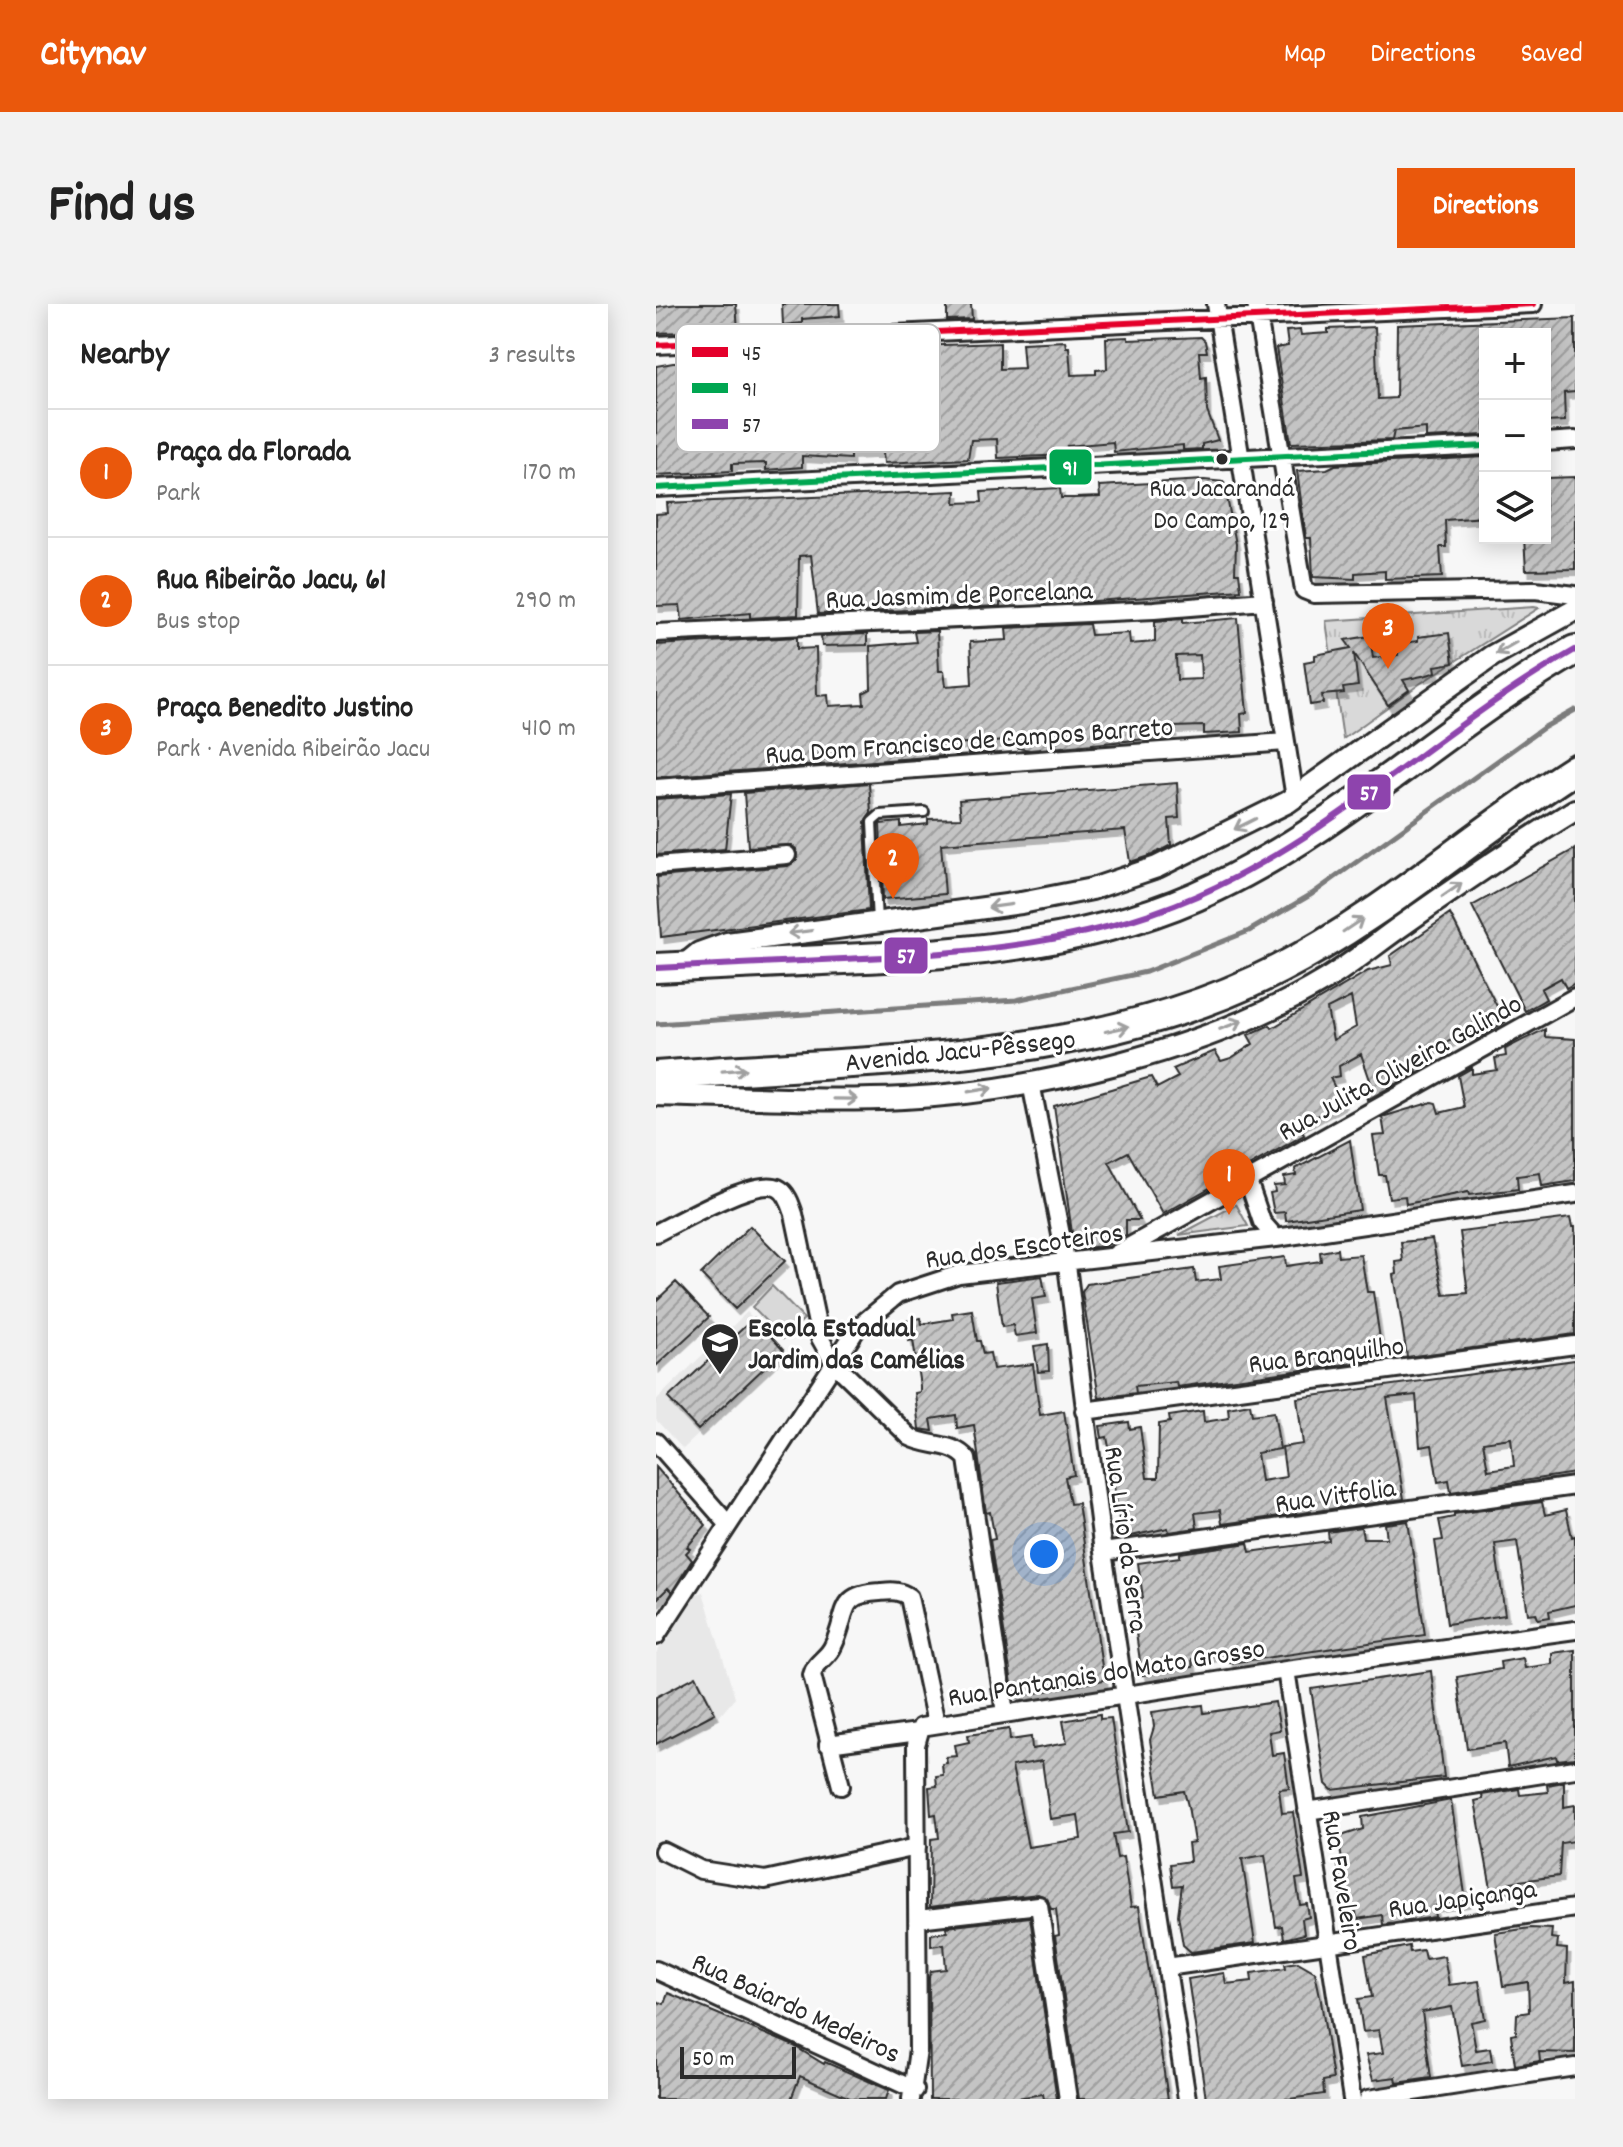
<!DOCTYPE html>
<html lang="en">
<head>
<meta charset="utf-8">
<style>
	:root { --surface:#fff; --page:#f2f2f2; --text:#222; --muted:#767676; --line:#e0e0e0; --accent:#ea580c }
	body { margin:0; font-family:Dekko,sans-serif; background:var(--page); color:var(--text) }
	.controls { position:absolute; right:24px; top:24px; display:grid; overflow:hidden; border-radius:0px; box-shadow:0 4px 20px #0003 }
	.controls button { width:72px; height:72px; display:grid; place-items:center; padding:0; border:0; border-bottom:2px solid var(--line); background:var(--surface); color:var(--text); font:40px sans-serif }
	.scale { position:absolute; left:24px; bottom:20px; width:116px; box-sizing:border-box; padding-left:8px; border:4px solid #2b2b2b; border-top:0; font-size:22px; line-height:28px; white-space:nowrap; color:#2b2b2b; -webkit-text-stroke:6px #fff; paint-order:stroke }
	.you { position:absolute; left:388px; top:1250px; width:28px; height:28px; margin:-20px; border:6px solid #fff; border-radius:50%; background:#1a73e8; box-shadow:0 0 0 12px #1a73e833 }
	.badge { display:grid; place-items:center; width:52px; height:52px; border-radius:50%; background:var(--accent); color:#fff; font-size:26px; font-weight:700 }
	.pin { position:absolute; translate:-50% -66px; filter:drop-shadow(0 2px 4px #0008) }
	.pin::after { content:''; position:absolute; top:42px; width:28px; height:24px; background:inherit; clip-path:polygon(0 0,100% 0,50% 100%) }
	.list { margin:0; padding:0; list-style:none }
	h2 { display:flex; justify-content:space-between; align-items:center; height:104px; margin:0; padding:0 32px; font-size:34px }
	h2 small { font-size:26px; font-weight:400; color:var(--muted) }
	.list li { display:grid; grid-template-columns:52px 1fr auto; gap:24px; align-items:center; box-sizing:border-box; height:128px; padding:0 32px; border-top:2px solid var(--line) }
	.list b { display:block; font-size:30px; white-space:nowrap }
	.list p { margin:0; font-size:26px; white-space:nowrap; color:var(--muted) }
	.list em { font-size:26px; font-style:normal; color:var(--muted) }
	.icon { flex:none; width:44px; height:44px; fill:none; stroke:currentColor; stroke-width:2; stroke-linecap:round; stroke-linejoin:round }
	.map { position:relative; flex:none; width:919px; height:1795px; overflow:hidden; border-radius:0px }
	header { display:flex; align-items:center; gap:48px; box-sizing:border-box; height:112px; padding:0 40px; background:var(--accent); color:#fff }
	header strong { font-size:38px }
	nav { display:flex; gap:44px; margin-inline-start:auto; font-size:28px }
	.intro { display:flex; align-items:center; justify-content:space-between; box-sizing:border-box; height:192px; padding:0 48px }
	h1 { margin:0; font-size:56px }
	.button { padding:20px 36px; border-radius:0px; background:var(--accent); color:#fff; font-size:28px; font-weight:700 }
	main { display:flex; gap:48px; padding:0 48px }
	aside { flex:1; background:var(--surface); border-radius:0px; box-shadow:0 4px 20px #0003 }
	.map>svg:first-child { display:block }
	.built { fill:#e8e8e8 }
	.park { fill:url(#park-tufts); stroke:#828282; stroke-width:2 }
	.pitch { fill:#d9d9d9; stroke:#828282; stroke-width:2 }
	.lines { fill:none; stroke-linecap:round; stroke-linejoin:round }
	.stream { stroke:#7b7b7b; stroke-width:5 }
	.building { fill:url(#building-hatch); stroke:#2b2b2b; stroke-width:2; fill-rule:evenodd; filter:url(#shadow) }
	.service-casing { stroke:#2b2b2b; stroke-width:14 }
	.minor-casing { stroke:#2b2b2b; stroke-width:22 }
	.tertiary-casing { stroke:#2b2b2b; stroke-width:26 }
	.trunk-casing { stroke:#2b2b2b; stroke-width:34 }
	.service { stroke:#fff; stroke-width:8 }
	.minor { stroke:#fff; stroke-width:16 }
	.tertiary { stroke:#fff; stroke-width:20 }
	.trunk { stroke:#fff; stroke-width:28 }
	.bus-1-casing { stroke:#fff; stroke-width:12 }
	.bus-2-casing { stroke:#fff; stroke-width:12 }
	.bus-3-casing { stroke:#fff; stroke-width:12 }
	.bus-1 { stroke:#e4002b; stroke-width:6 }
	.bus-2 { stroke:#00a651; stroke-width:6 }
	.bus-3 { stroke:#8e44ad; stroke-width:6 }
	.oneway { stroke:#a0a0a0 }
	.bus-dot { fill:#2b2b2b; stroke:#fff; stroke-width:3 }
	.labels { text-anchor:middle; stroke-width:6; stroke-linejoin:round; paint-order:stroke }
	.bus-label { font-size:26px; fill:#2b2b2b; stroke:#fff }
	.street-label { font-size:28px; fill:#2b2b2b; stroke:#fff }
	.poi-label { font-size:28px; font-weight:bold; fill:#2b2b2b; stroke:#fff; text-anchor:start }
	.key { fill:#fff; stroke:#bfbfbf; stroke-width:2 }
	.key-label { font-size:22px; fill:#2b2b2b }
	.line-badge { stroke:#fff; stroke-width:3 }
	.badge-label { font-size:22px; text-anchor:middle; font-weight:bold; fill:#fff }
</style>
</head>
<body>
<header>
<strong>Citynav</strong>
<nav><a>Map</a><a>Directions</a><a>Saved</a></nav>
</header>
<div class="intro"><h1>Find us</h1><a class="button">Directions</a></div>
<main>
<aside>
<h2>Nearby<small>3 results</small></h2>
<ul class="list">
<li><span class="badge">1</span><div><b>Praça da Florada</b><p>Park</p></div><em>170 m</em></li>
<li><span class="badge">2</span><div><b>Rua Ribeirão Jacu, 61</b><p>Bus stop</p></div><em>290 m</em></li>
<li><span class="badge">3</span><div><b>Praça Benedito Justino</b><p>Park · Avenida Ribeirão Jacu</p></div><em>410 m</em></li>
</ul>
</aside>
<div class="map">
<svg width="919" height="1795" viewBox="0 0 919 1795">
	<defs>
		<pattern id="park-tufts" width="24" height="20" patternUnits="userSpaceOnUse" patternTransform="scale(2)"><rect width="24" height="20" fill="#d9d9d9"/><path d="M3 7l-1-3M5 7V3M7 7l1-3M15 17l-1-3M17 17v-4M19 17l1-3" fill="none" stroke="#bababa"/></pattern>
		<pattern id="building-hatch" width="6" height="6" patternUnits="userSpaceOnUse" patternTransform="scale(2)"><rect width="6" height="6" fill="#c4c4c4"/><path d="M-1 1l2-2M0 6l6-6M5 7l2-2" fill="none" stroke="#9f9f9f"/></pattern>
		<filter id="shadow"><feDropShadow dx="3.5" dy="6" stdDeviation="0" flood-color="#0004"/></filter>
	</defs>
	<rect width="100%" height="100%" fill="#f7f7f7"/>
	<filter id="ink" filterUnits="userSpaceOnUse"><feTurbulence type="fractalNoise" baseFrequency=".0125" numOctaves="2"/><feDisplacementMap in="SourceGraphic" scale="16" xChannelSelector="R" yChannelSelector="G"/><feConvolveMatrix kernelMatrix="1 2 1 2 8 2 1 2 1" color-interpolation-filters="sRGB"/></filter>
	<g filter="url(#ink)">
		<path class="built" d="M91,1008L129,1048L27,1145L0,1116V1096Z
			M47,1288L79,1394L56,1421L0,1450V1350L37,1291Z"/>
		<path class="park" d="M878,303L883,304L765,379L687,435L670,317Z
			M580,900L592,922L523,931L580,901Z"/>
		<path class="pitch" d="M116,982L148,1015L127,1035L96,1003Z"/>
		<g class="lines">
			<path class="stream" d="M0,720L360,696L490,668L593,627L656,590L887,424L919,406"/>
		</g>
		<path class="building" d="M21,0H80L82,26L0,29V3Z
			M126,0H183L184,12L146,15V19L127,21Z
			M291,0H315L316,15L291,16Z
			M919,14V88L908,89L909,117L889,118V30H829V131L770,134V124L738,127L736,136L635,139L620,44L632,42L630,27L644,26L645,31L672,29V25L719,23L722,95L740,94L741,21Z
			M472,33V36L545,33L549,37L551,48H543L545,74L550,73L551,107L562,136L546,140V145L527,146V141L458,148L457,138L411,142L412,151L342,154L341,135L315,136L312,155L228,159L227,148H214L194,149V155L146,152V163L110,166V159L76,160V167L0,171V62L17,59L84,58L86,48L344,39V65L368,64L366,39L409,37L410,43H413L415,71L440,70V66L451,65L450,34Z
			M829,153V213L789,216L790,243H784L786,273L729,275V267L699,269V275L657,273L655,234H650L641,167L671,165L679,161Z
			M919,173V265L870,266L868,234H889V174Z
			M548,176L568,178L580,240L579,269H583L585,286L426,298L425,290L380,294V289L355,290L356,298L344,299V302L162,310L155,251L143,252L142,311L94,314V309L26,316L24,301L0,302V210L12,209L11,199L300,187L299,199L326,198L325,188L404,184L405,194H418L444,193L443,182Z
			M582,314L591,409L585,410L586,428L548,430V422L517,423V427L511,428V433L374,446L362,444V436L337,438V448L312,450L311,439L285,440L286,452L0,473V341L141,333V345L160,344L161,392L172,391L173,402L208,400L207,389L215,385L214,342L260,338L258,328L281,327L283,367H288L290,382L316,380L314,338L351,336L350,324L433,320L435,331L473,329L474,340L499,338V317L527,315V319ZM544,351L545,375L521,376L520,352Z
			M793,329L797,359L779,362L780,368L771,371L747,376L753,386L732,401L698,349L702,382L687,384L688,389L666,391L667,399L654,401L648,358L659,356V351L695,344L689,336L714,332L717,354L742,351L740,340L762,337V333Z
			M211,330V341L166,342L165,332Z
			M213,479L215,509L209,518L213,606L5,633L1,573L132,562L141,556L140,545L135,541L92,543L88,489Z
			M521,479L523,514L513,515L515,541L496,551L474,558L469,526L285,540L289,590L227,595L224,520L245,518V523L272,520V515L305,514L303,496Z
			M75,490L69,545L0,551V495Z
			M919,545V679L910,684L905,674L885,685L890,695L869,707L816,602Z
			M794,610L849,718L819,735L815,728L772,746L775,758L759,761L761,769L711,796L709,782L715,779L705,750L683,762L684,772L674,774L686,798L644,822L648,831L507,910L472,848L453,858L484,916H470V931L449,942L428,944L417,936L398,802L495,773L501,784L522,773L517,765L559,747L565,757L575,754L597,740L592,731L614,721L616,724L712,667L736,661L734,652ZM695,693L700,723L677,736L671,705Z
			M889,725V733L919,735V877L886,882L884,869L861,872L862,885L813,891L812,888L750,900L749,892L733,894L729,871H723L717,832L729,831L726,813L776,798L780,799L783,809L808,803L802,772L816,764V770L841,766L839,754L850,752L849,745Z
			M694,836L704,906L630,917L629,908L618,909L614,889L619,888L618,882L629,881L628,873L640,871L639,865Z
			M914,914L916,923H919V1030L751,1053L738,971L741,970L740,958L747,957L745,938L776,935L788,991L812,989L804,928Z
			M94,922L129,957L79,1005L45,970Z
			M681,945L682,953L705,951L711,988H717L727,1055L521,1083L520,1078L479,1082L480,1089L443,1094L426,988L431,980L538,965L540,978L565,975L563,962L629,953L630,962L665,957L664,948Z
			M386,972L390,993L376,995L381,1029L359,1032L357,1021L346,1023L340,978Z
			M20,978L53,1013L0,1062V997Z
			M316,1006L321,1037H324L327,1050L334,1049L337,1065L377,1060L384,1111L408,1107L418,1171L409,1173L414,1200L422,1199L448,1376L358,1393L334,1236L339,1235L334,1208L330,1209L318,1121L301,1124L300,1111L275,1115L277,1127L263,1125L259,1089L264,1088V1082L257,1036L253,1037L250,1017L265,1014L266,1020L297,1015L296,1009Z
			M98,1014L127,1046L42,1126L12,1094Z
			M392,1040L393,1067L382,1068L378,1042Z
			M919,1056V1169L795,1188L793,1176L782,1178L776,1141L764,1143L760,1091L731,1094L748,1195L566,1220L564,1206L539,1209L541,1224L513,1228L512,1224L466,1234L457,1177L451,1178V1165L457,1164L451,1133L446,1134L444,1122L473,1118L474,1125L484,1123L491,1174H502L503,1120L514,1118L513,1112L547,1107L548,1118L573,1114L572,1104L594,1100L596,1111L618,1108L624,1145L601,1149L605,1177L630,1173L626,1143L647,1140L641,1094ZM855,1134L858,1162L832,1166L827,1138Z
			M0,1163L50,1221L31,1243L34,1245L30,1249L36,1256L16,1288L12,1284L0,1296Z
			M886,1198L889,1211L910,1206L916,1233L919,1232V1301L893,1307L894,1313L882,1315L880,1309L872,1310L861,1237L839,1240L849,1311L791,1320L779,1237L787,1236L783,1216L798,1213V1210Z
			M752,1217L769,1331L574,1359L572,1349L536,1355L537,1363L486,1371L478,1315L481,1295L487,1294L482,1259L524,1253V1249L592,1239L594,1248L673,1237L672,1228L705,1223L707,1234H731L729,1220Z
			M919,1346V1454L901,1456L900,1452L852,1463L849,1439L811,1445L801,1373L845,1365L844,1358L867,1354L869,1364L896,1360V1349Z
			M775,1367L788,1473L676,1486L670,1480L655,1385Z
			M40,1372L59,1409L0,1440V1393Z
			M619,1398L624,1426L613,1428L616,1451L628,1449L633,1484L623,1485L626,1509L637,1508L647,1574L640,1575L644,1601L651,1600L653,1613L646,1615L648,1630L628,1635L626,1622L620,1623L609,1551L586,1555L599,1639L535,1648L527,1641L522,1611L526,1581L517,1582L514,1560L534,1557L532,1539L538,1538L532,1502L528,1487L503,1491L494,1436L498,1423L496,1408L547,1401L548,1409Z
			M444,1410V1415L455,1414L472,1528L457,1530L461,1554L467,1553L475,1603L483,1602L512,1795H423L399,1632L403,1631L400,1605H395L391,1594L382,1590L274,1603L275,1535L283,1534L280,1510L275,1511L273,1483L281,1482L280,1472L287,1471L286,1460L291,1459L290,1453L301,1452L299,1441L313,1438L312,1431L353,1425L354,1436L375,1433L376,1445L411,1439L407,1417ZM386,1457L394,1515L422,1511L425,1535L372,1543L356,1462Z
			M908,1478V1503L919,1501V1537L905,1539L903,1572L854,1578L856,1587L836,1590L819,1497L827,1495L826,1491L863,1485L864,1491L892,1488L891,1481Z
			M795,1496L810,1597L778,1602L779,1613L727,1621L726,1611L701,1615L700,1608L687,1609L682,1562H687L682,1533L707,1525L706,1513Z
			M374,1613L401,1795H388L387,1790L355,1795H274L273,1673L275,1667L290,1665L288,1640L275,1642V1630L291,1628L290,1623Z
			M874,1624L896,1625L895,1634L902,1635L901,1644L911,1645L910,1679L919,1677V1749L883,1748L884,1757L859,1761L855,1731L860,1730L861,1710L873,1708L872,1678L847,1682L839,1629Z
			M753,1642L754,1648L767,1646L769,1655L788,1652L793,1681L823,1677L829,1715L815,1718L820,1746L834,1744L836,1757L806,1762L796,1703L766,1708L775,1774L741,1779L740,1773L717,1776L710,1751L727,1749L723,1726L707,1728L702,1695L716,1693L709,1651Z
			M642,1658L659,1668L665,1697L677,1775L667,1777L668,1790L633,1795H550L532,1675L568,1669L570,1680L596,1677L595,1669L630,1664L629,1660Z
			M12,1689L138,1742L168,1760L169,1758L233,1786L230,1795H196L144,1772L135,1795H0V1697L8,1700Z"/>
		<g class="lines">
			<g class="service-casing">
				<path id="service" d="M221,618L216,518L224,511L268,508"/>
			</g>
			<g class="minor-casing">
				<path id="minor" d="M560,0L639,494
					M600,0L648,286L658,290L879,286L919,291
					M0,41L877,0
					M889,138L919,136
					M0,184L829,142
					M0,329L498,306L608,297
					M0,484L630,438
					M0,562L131,551
					M375,779L411,961L447,1248L531,1795
					M592,877L606,918L620,934
					M0,929C23,918 99,873 122,884C131,888 135,901 138,910L164,1034L178,1059L254,1133C272,1143 298,1138 311,1155L349,1409
					M460,950L919,693
					M428,1107L919,1041
					M0,1138L72,1220
					M447,1248L919,1182
					M0,1332L202,1023L242,990L303,970L620,934L919,890
					M630,1366L696,1795
					M172,1440L262,1428
					M185,1482L156,1371C159,1358 172,1354 177,1342C193,1310 180,1290 224,1288C236,1287 243,1286 253,1293L280,1419
					M651,1507L919,1465
					M7,1547L45,1566L109,1576L261,1543
					M262,1615L383,1601L412,1795
					M511,1663L919,1604
					M0,1666L259,1786
					M255,1795L262,1746L260,1441L265,1423L630,1366L919,1326
					M712,1795L919,1763"/>
			</g>
			<g class="tertiary-casing">
				<path id="tertiary" d="M27,662L43,649L71,639L365,599L436,585L501,563L632,498L836,352L919,306
					M0,791C82,793 166,798 248,794C380,788 555,745 669,676C697,659 722,638 748,620C804,580 860,542 919,506"/>
			</g>
			<g class="trunk-casing">
				<path id="trunk" d="M0,664C63,661 125,658 188,655C316,649 443,640 560,583C689,521 795,417 919,346
					M0,772C208,754 433,763 623,665C729,611 818,529 919,465"/>
			</g>
			<use href="#service" class="service"/>
			<use href="#minor" class="minor"/>
			<use href="#tertiary" class="tertiary"/>
			<use href="#trunk" class="trunk"/>
			<g class="bus-1-casing">
				<path id="bus-1" d="M0,41L877,0"/>
			</g>
			<g class="bus-2-casing">
				<path id="bus-2" d="M0,184L829,142"/>
			</g>
			<g class="bus-3-casing">
				<path id="bus-3" d="M0,664C63,661 125,658 188,655C316,649 443,640 560,583C689,521 795,417 919,346"/>
			</g>
			<use href="#bus-1" class="bus-1"/>
			<use href="#bus-2" class="bus-2"/>
			<use href="#bus-3" class="bus-3"/>
		</g>
		<defs><path id="oneway-shaft" d="M-6 0H5M1.5-3L5.5 0L1.5 3" fill="none" stroke-width="1.6" stroke-linecap="round" stroke-linejoin="round" transform="scale(2)"/></defs>
		<g class="oneway">
			<use href="#oneway-shaft" transform="translate(850 344) rotate(150)"/>
			<use href="#oneway-shaft" transform="translate(589 520) rotate(153)"/>
			<use href="#oneway-shaft" transform="translate(796 586) rotate(-35)"/>
			<use href="#oneway-shaft" transform="translate(344 602) rotate(172)"/>
			<use href="#oneway-shaft" transform="translate(697 621) rotate(-34)"/>
			<use href="#oneway-shaft" transform="translate(144 628) rotate(173)"/>
			<use href="#oneway-shaft" transform="translate(575 721) rotate(-21)"/>
			<use href="#oneway-shaft" transform="translate(461 725) rotate(-12)"/>
			<use href="#oneway-shaft" transform="translate(78 766) rotate(-5)"/>
			<use href="#oneway-shaft" transform="translate(324 786) rotate(-9)"/>
			<use href="#oneway-shaft" transform="translate(190 795) rotate(1)"/>
		</g>
	</g>
	<defs>
		<g id="school-pin" transform="scale(2)"><path d="M0 17L-7.5 6A9.5 9.5 0 1 1 7.5 6Z" fill="#2b2b2b" stroke="#fff"/><path d="M0-5L7-2L0 1L-7-2ZM-4 1L0 2.5L4 1V4Q0 6-4 4Z" fill="#fff"/></g>
	</defs>
	<g fill-rule="evenodd">
		<use href="#school-pin" x="64" y="1038"/>
	</g>
	<circle class="bus-dot" cx="566" cy="155" r="7"/>
	<g class="labels">
		<g class="bus-label">
			<text x="566" y="192">Rua Jacarandá<tspan x="566" dy="32">Do Campo, 129</tspan></text>
		</g>
		<g class="street-label">
			<text transform="translate(303 289) rotate(-2)" y="10">Rua Jasmim de Porcelana</text>
			<text transform="translate(313 435) rotate(-4)" y="10">Rua Dom Francisco de Campos Barreto</text>
			<text transform="translate(304 745) rotate(-6)" y="10">Avenida Jacu-Pêssego</text>
			<text transform="translate(743 762) rotate(-29)" y="10">Rua Julita Oliveira Galindo</text>
			<text transform="translate(368 940) rotate(-8)" y="10">Rua dos Escoteiros</text>
			<text transform="translate(670 1049) rotate(-7)" y="10">Rua Branquilho</text>
			<text transform="translate(679 1190) rotate(-8)" y="10">Rua Vitfolia</text>
			<text transform="translate(472 1235) rotate(82)" y="10">Rua Lírio da Serra</text>
			<text transform="translate(450 1367) rotate(-9)" y="10">Rua Pantanais do Mato Grosso</text>
			<text transform="translate(688 1576) rotate(81)" y="10">Rua Faveleiro</text>
			<text transform="translate(806 1593) rotate(-8)" y="10">Rua Japiçanga</text>
			<text transform="translate(141 1702) rotate(25)" y="10">Rua Baiardo Medeiros</text>
		</g>
		<g class="poi-label">
			<text x="92" y="1032">Escola Estadual<tspan x="92" dy="32">Jardim das Camélias</tspan></text>
		</g>
	</g>
	<rect x="20" y="20" width="264" height="128" rx="12" class="key"/>
	<rect x="36" y="43" width="36" height="10" fill="#e4002b"/>
	<rect x="36" y="79" width="36" height="10" fill="#00a651"/>
	<rect x="36" y="115" width="36" height="10" fill="#8e44ad"/>
	<g class="key-label">
		<text x="86" y="56">45</text>
		<text x="86" y="92">91</text>
		<text x="86" y="128">57</text>
	</g>
	<g class="line-badge">
		<rect x="392" y="144" width="45" height="38" rx="8" fill="#00a651"/>
		<rect x="690" y="469" width="46" height="38" rx="8" fill="#8e44ad"/>
		<rect x="227" y="632" width="46" height="39" rx="8" fill="#8e44ad"/>
	</g>
	<g class="badge-label">
		<text x="414" y="171">91</text>
		<text x="713" y="496">57</text>
		<text x="250" y="659">57</text>
	</g>
</svg>
<div class="controls">
<button>+</button>
<button>−</button>
<button><svg class="icon" aria-label="layers" viewBox="0 0 24 24"><path d="M12 4l9 5-9 5-9-5zM3 14l9 5 9-5"/></svg></button>
</div>
<div class="scale">50 m</div>
<div class="you"></div>
<div class="pin badge" style="left:573px;top:911px">1</div>
<div class="pin badge" style="left:237px;top:595px">2</div>
<div class="pin badge" style="left:732px;top:365px">3</div>
</div>
</main>
</body>
</html>
